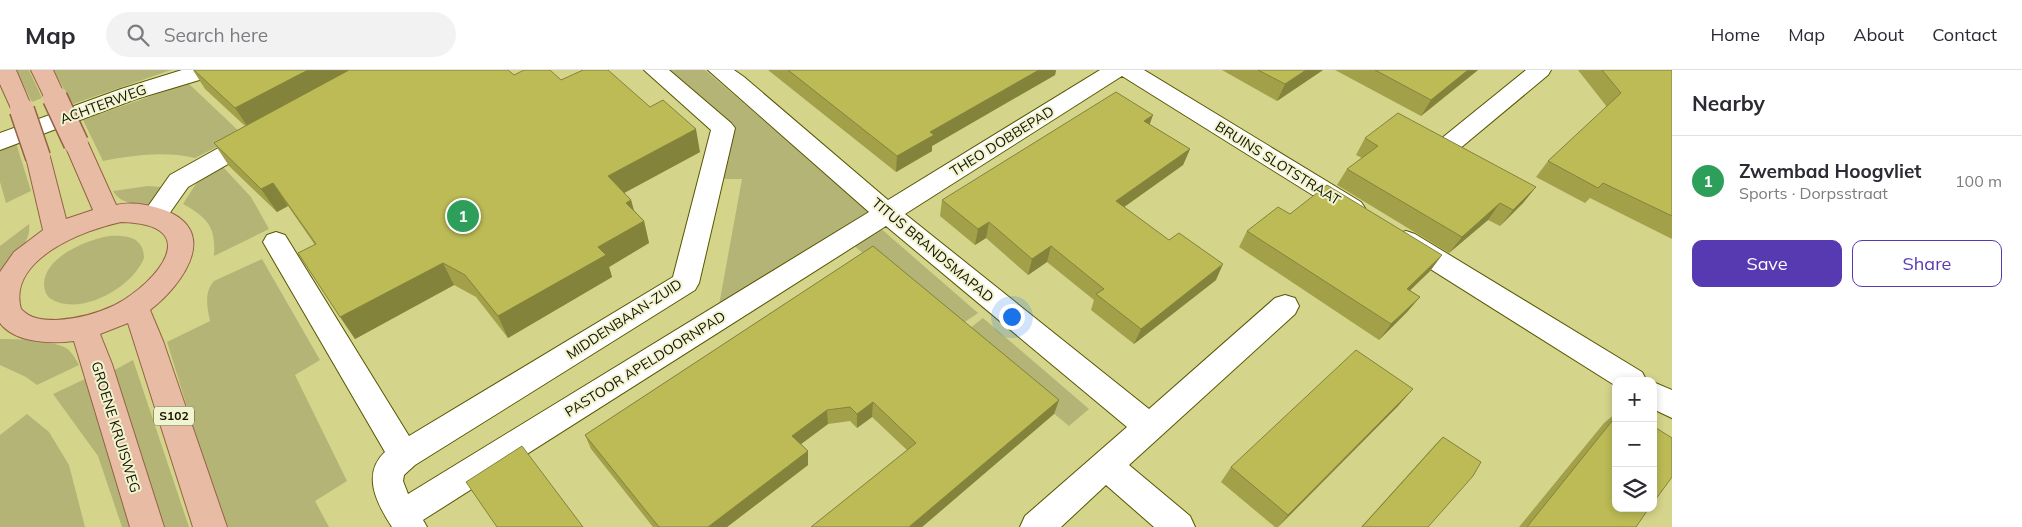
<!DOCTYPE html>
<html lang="en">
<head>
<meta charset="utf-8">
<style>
	:root { --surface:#fff; --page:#f2f2f3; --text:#2b2b33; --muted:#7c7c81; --line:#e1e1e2; --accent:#5739b1 }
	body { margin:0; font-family:Mulish,sans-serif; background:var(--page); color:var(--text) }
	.controls { position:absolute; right:15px; bottom:15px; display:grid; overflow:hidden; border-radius:10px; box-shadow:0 2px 8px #0003 }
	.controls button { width:45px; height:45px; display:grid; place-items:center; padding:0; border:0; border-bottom:1px solid var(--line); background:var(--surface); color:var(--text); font:25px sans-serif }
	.you { position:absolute; left:1011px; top:246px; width:18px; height:18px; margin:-12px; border:4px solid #fff; border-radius:50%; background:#1a73e8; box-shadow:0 0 0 8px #1a73e833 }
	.badge { display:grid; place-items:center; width:32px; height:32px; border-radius:50%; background:var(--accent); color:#fff; font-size:16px; font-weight:700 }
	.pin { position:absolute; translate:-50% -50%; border:2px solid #fff; box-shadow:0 1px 5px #0006 }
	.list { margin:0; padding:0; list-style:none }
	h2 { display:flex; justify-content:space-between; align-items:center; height:65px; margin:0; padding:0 20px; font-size:21px }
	h2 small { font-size:16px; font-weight:400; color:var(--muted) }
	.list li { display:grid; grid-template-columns:32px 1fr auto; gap:15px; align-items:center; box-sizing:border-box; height:90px; padding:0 20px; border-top:1px solid var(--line) }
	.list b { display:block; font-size:19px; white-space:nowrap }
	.list p { margin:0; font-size:16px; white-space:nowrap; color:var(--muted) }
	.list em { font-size:16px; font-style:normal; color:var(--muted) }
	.actions { display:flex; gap:10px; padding:15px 20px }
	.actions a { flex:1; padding:11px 0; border:1px solid var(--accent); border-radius:10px; text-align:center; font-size:18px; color:var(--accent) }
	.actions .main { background:var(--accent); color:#fff }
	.icon { flex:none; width:28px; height:28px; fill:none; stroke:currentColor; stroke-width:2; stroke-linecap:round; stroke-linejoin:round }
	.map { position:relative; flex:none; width:1672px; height:457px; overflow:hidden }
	header { display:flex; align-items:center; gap:30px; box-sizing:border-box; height:70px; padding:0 25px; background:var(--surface); border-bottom:1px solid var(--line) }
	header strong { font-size:24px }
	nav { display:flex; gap:28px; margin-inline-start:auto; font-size:18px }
	.search { width:350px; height:45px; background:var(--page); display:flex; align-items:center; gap:12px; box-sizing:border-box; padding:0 18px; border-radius:28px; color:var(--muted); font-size:19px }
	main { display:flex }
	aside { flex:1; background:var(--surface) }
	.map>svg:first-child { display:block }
	.green { fill:#b4b477 }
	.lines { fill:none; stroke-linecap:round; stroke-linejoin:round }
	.street-casing { stroke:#575601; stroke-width:2 }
	.primary-casing { stroke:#936344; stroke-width:2 }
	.street { fill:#fff; fill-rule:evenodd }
	.primary { fill:#e8bca4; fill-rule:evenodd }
	.primary-bridge-casing { stroke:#936344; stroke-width:27; stroke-linecap:butt }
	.primary-bridge { stroke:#e8bca4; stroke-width:24 }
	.wall { fill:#a2a14a }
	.shaded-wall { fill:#84833c }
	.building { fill:#bcbb56; stroke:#84833c }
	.labels { text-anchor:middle; stroke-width:4; stroke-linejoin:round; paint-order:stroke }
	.shield { fill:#f2f3cf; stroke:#56563e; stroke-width:1 }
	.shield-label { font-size:12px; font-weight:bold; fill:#131200 }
	.street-label { font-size:14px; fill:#131200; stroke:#f2f3cf }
</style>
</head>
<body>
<header>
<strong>Map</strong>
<div class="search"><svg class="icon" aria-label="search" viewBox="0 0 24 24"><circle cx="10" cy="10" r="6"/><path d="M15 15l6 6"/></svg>Search here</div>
<nav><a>Home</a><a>Map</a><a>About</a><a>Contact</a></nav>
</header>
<main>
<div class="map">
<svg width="1672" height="457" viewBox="0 0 1672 457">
	<rect width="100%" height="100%" fill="#d4d48b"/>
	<path class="green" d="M16,0H29L42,28L32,32Z
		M53,0H171L73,34Z
		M668,0H705L869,141L719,235L742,109H722L733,55Z
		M188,13L242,64L195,88C163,81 135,85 103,91L83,50Z
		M16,73L31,121L6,133L0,112V79Z
		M223,97L251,127L269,159L214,186C216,157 208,148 183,134L199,109Z
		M148,116L162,117L153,135C138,134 121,135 113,121Z
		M29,154C32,174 12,188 0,203V176Z
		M879,157L978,243L953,260L852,174Z
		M109,166C126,165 144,167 144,188C133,217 81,247 51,229C46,226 44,219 44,213C46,186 87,170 109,166Z
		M262,189L320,290L295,305L347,411L315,431L329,457H224L167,272L210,251C207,237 204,222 214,211Z
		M983,248L1089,339L1069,356L960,266Z
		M0,269C18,269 48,270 64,277C71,280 75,288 79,295L37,315L26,307L0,295Z
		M133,290L189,457H161L111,302Z
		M85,309L109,382L130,457H122L98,386L53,324Z
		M27,344L49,362L69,395L85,457H0V365Z"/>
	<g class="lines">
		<g class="street-casing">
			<path id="street" d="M182,0H219L216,5L136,29L0,80V63L121,19Z
				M644,0H669L731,53L735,58L699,213L695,220L415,395L404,405L403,411L408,424L869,142L708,0H734L744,7L888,130L1100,0H1144L1361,132L1365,138L1361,144L1352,147L1343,144L1122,6L905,144L1149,339L1275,228L1285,225L1295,228L1299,236L1295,244L1129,395L1190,446L1195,457H1154L1106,415L1061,457H1020L1025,446L1127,357L886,156L423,450L427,457H392C377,434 361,404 385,382L263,172L267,165L276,162L285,165L409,366L673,207L711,60Z
				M1526,0H1551L1548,5L1458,80L1450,82L1442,80L1438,74L1442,68Z
				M255,60L263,62L267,68L263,74L188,117L164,151L155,154L146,151L142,145L170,105L247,62Z
				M1406,161L1415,164L1642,302L1647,311H1616V316L1397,178L1393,171L1397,164Z
				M1653,312L1672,320V348L1653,339Z"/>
		</g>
		<g class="primary-casing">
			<path id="primary" d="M0,0H16L33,40L30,45L22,47L14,45L0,14Z
				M31,0H53L66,28L63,33L55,35L47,33Z
				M76,65L84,67L88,73L116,135C130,132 145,134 158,138C223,157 185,213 150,240L163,271L227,457H193L128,253L100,264L112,294L164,457H130L74,271C51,274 15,273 0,253V202L14,182L43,160L26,87L29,81L38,79L47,81L50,87L66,149L93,140L64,73L68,67ZM121,152C206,154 158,212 115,235C96,244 77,249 56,250C43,250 30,249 21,239C7,189 84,160 121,152Z"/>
		</g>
		<use href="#street" class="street"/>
		<use href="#primary" class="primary"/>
		<g class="primary-bridge-casing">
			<path id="primary-bridge" d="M55,28L76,73
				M22,40L38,87"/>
		</g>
		<use href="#primary-bridge" class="primary-bridge"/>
	</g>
	<path class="wall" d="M193,0H508L514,5L561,10L700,82L624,123L631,130L634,140L644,151L649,173L609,197L612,207L508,268L476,227L454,215L355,269L315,175L288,136L277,142L229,96L214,73L245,56L205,19Z
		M768,0H1056L1055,5L932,76V81L896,102Z
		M1222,0H1323L1277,31Z
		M1335,0H1478L1421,46Z
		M1578,0H1672V169L1590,128L1585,133L1536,107L1548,91L1607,37Z
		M1149,54L1190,79L1183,95L1124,137L1216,210L1134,274L1091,240L1094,230L1047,192L1028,205L986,168L975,175L940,146L942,130Z
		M1365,68L1536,117L1523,133L1500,156L1488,150L1449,183L1337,115L1347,99L1362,88L1356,85Z
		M1247,161L1442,185L1430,201L1410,220L1420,227L1407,242L1379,270L1239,177Z
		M873,176L1059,330L1054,344L922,457H811L907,380L872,347L857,358L850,351L828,354L801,374L808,381V395L727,457H653L591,379L585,365Z
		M1399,335L1278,457H1275L1221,412L1231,397Z
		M1616,343V438L1636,457H1519L1604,353Z
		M1443,367L1428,457H1361L1435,375Z"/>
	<path class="shaded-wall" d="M308,0H363L250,60L235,38Z
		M1039,0H1056L1055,5L932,76V81L896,102L897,86L930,62Z
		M1306,0H1323L1277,31L1285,14Z
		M1468,0H1478L1421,46L1431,30Z
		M1153,45L1147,62L1144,51Z
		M696,59L700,82L613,129L608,106Z
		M1190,79L1183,95L1110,147L1116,131Z
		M273,113L288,136L277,142L261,119Z
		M1536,117L1523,133L1500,156L1513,140Z
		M631,130L637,153L626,133Z
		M1500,133L1488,150L1449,183L1462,167Z
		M644,151L649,173L609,197L612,207L508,268L498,246L598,177Z
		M989,152L986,168L975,175L978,159Z
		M1051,176L1047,192L1028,205L1032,189Z
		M1442,185L1430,201L1395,235L1407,219Z
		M443,193L454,215L355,269L340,247Z
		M1223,194L1216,210L1134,274L1141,259Z
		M1420,227L1407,242L1379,270L1391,254Z
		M1413,319L1399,335L1278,457L1288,445Z
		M1059,330L1054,344L922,457H909Z
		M873,332L872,347L857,358V344Z
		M827,340L828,354L793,380L792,366Z
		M808,381V395L727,457H708Z"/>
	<path class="building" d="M194,0H308L235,38Z
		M349,0H508L514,5L524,0H550L561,10L583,0H608L650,37L663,30L696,59L608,106L631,130L626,133L644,151L598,177L606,185L498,246L465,205L443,193L340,247L298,183L316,174L273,113L261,119L214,73Z
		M788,0H1039L930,62L934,65L897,86Z
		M1258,0H1306L1285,14Z
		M1375,0H1468L1431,30Z
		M1602,0H1672V146L1603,113L1598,118L1548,91L1621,23Z
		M1116,22L1153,45L1144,51L1190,79L1116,131L1169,170L1179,163L1223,194L1141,259L1096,224L1104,219L1051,176L1032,189L989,152L978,159L942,130Z
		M1398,43L1536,117L1513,140L1500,133L1462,167L1347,99L1378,76L1365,68Z
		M1327,115L1442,185L1407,219L1420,227L1391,254L1247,161L1278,137L1290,144Z
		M873,176L1059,330L909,457H811L916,373L873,332L857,344L850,337L827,340L792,366L808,381L708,457H659L585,365Z
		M1356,280L1413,319L1288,445L1231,397Z
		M1616,346V438H1649L1636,457H1527Z
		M1653,356L1672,368V407L1653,433Z
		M1443,367L1481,392L1473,406L1428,457H1362Z
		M522,376L583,457H497L466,412Z"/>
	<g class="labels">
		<rect class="shield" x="154" y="336.5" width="40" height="19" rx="4"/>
		<g class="shield-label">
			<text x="174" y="350">S102</text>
		</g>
		<g class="street-label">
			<text transform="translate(103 34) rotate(-20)" y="5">ACHTERWEG</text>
			<text transform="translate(1002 71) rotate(-32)" y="5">THEO DOBBEPAD</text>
			<text transform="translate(1278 93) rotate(32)" y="5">BRUINS SLOTSTRAAT</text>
			<text transform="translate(933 180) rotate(40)" y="5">TITUS BRANDSMAPAD</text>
			<text transform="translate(624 249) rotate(-33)" y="5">MIDDENBAAN-ZUID</text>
			<text transform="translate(645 294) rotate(-32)" y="5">PASTOOR APELDOORNPAD</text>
			<text transform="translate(116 357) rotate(73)" y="5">GROENE KRUISWEG</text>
		</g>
	</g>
</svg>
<div class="controls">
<button>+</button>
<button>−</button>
<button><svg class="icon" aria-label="layers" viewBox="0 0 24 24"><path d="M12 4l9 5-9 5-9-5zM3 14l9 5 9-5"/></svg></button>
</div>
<div class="you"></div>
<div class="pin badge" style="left:463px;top:146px;background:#2e9e5b">1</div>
</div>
<aside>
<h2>Nearby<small></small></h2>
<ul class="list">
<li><span class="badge" style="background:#2e9e5b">1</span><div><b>Zwembad Hoogvliet</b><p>Sports · Dorpsstraat</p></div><em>100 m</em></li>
</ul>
<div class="actions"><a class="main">Save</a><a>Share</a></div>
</aside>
</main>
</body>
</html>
